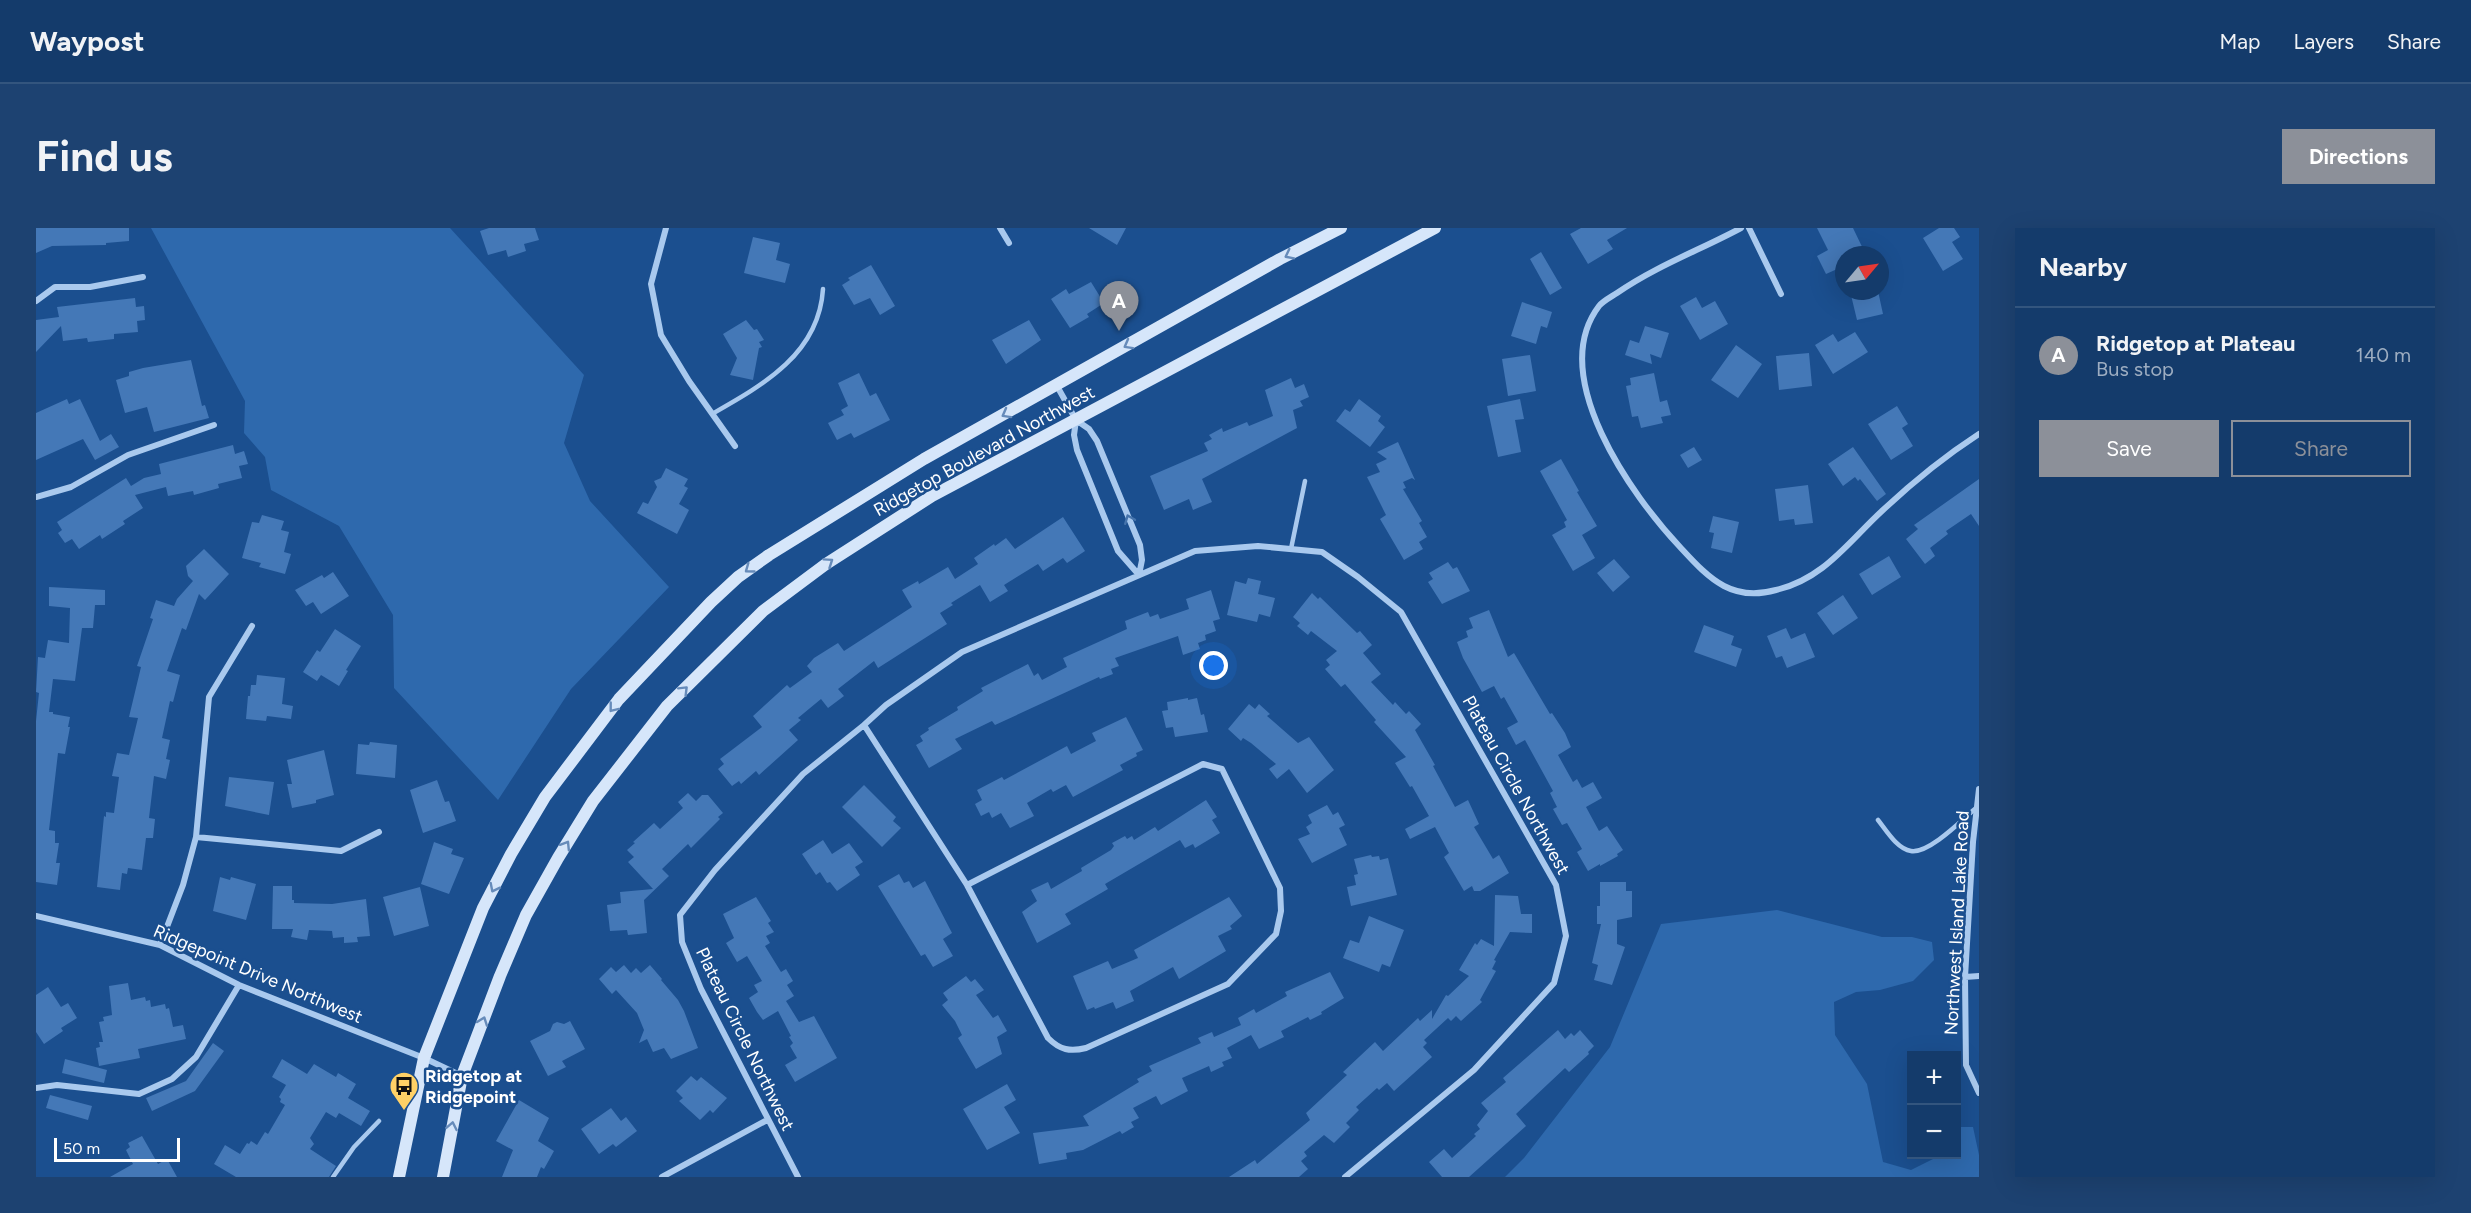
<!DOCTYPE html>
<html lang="en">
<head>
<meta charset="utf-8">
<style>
	:root { --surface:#143b6b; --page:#1d4271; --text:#f1f3f6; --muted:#9dadc1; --line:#33557e; --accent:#8c9099 }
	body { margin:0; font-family:Figtree,sans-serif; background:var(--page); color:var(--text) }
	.controls { position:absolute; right:18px; bottom:18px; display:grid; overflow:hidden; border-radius:0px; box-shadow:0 6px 24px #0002 }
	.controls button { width:54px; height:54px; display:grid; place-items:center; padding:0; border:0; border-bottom:2px solid var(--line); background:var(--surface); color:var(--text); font:30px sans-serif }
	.compass { position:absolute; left:1799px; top:18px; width:54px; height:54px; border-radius:50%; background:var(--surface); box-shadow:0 6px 24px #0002; rotate:61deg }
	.scale { position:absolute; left:18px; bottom:15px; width:126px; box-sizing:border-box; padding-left:6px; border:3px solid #fff; border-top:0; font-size:16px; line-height:21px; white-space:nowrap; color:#fff; -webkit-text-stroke:4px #1b4f8f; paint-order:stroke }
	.you { position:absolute; left:1178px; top:438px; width:21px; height:21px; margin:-15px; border:4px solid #fff; border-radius:50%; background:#1a73e8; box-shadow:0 0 0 9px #1a73e833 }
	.badge { display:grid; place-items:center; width:39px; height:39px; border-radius:50%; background:var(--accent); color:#fff; font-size:20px; font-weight:700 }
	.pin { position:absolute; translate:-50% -50px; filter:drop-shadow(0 2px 3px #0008) }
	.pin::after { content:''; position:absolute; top:32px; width:21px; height:18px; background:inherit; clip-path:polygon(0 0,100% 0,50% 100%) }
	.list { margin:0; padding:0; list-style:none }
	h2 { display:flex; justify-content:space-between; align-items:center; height:78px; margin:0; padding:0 24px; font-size:26px }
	h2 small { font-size:20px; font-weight:400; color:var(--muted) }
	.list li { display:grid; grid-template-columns:39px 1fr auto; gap:18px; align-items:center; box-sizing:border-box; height:96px; padding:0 24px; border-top:2px solid var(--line) }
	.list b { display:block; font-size:22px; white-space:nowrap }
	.list p { margin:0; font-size:20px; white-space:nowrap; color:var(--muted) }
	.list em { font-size:20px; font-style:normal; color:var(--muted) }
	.actions { display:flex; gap:12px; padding:18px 24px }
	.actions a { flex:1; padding:14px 0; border:2px solid var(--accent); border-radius:0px; text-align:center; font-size:21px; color:var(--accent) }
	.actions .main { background:var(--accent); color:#fff }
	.map { position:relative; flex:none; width:1943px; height:949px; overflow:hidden; border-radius:0px }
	header { display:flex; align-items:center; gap:36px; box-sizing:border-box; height:84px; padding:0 30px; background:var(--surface); border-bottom:2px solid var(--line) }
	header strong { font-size:28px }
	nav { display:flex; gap:33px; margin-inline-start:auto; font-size:21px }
	.intro { display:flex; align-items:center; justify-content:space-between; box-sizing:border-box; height:144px; padding:0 36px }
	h1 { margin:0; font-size:42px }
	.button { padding:15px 27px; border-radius:0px; background:var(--accent); color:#fff; font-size:21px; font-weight:700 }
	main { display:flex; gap:36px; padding:0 36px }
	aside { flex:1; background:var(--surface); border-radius:0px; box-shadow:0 6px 24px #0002 }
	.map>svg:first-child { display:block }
	.green { fill:#2e69ad }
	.building { fill:#4478b7 }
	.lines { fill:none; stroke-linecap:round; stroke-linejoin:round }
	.service { stroke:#a9c9ee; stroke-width:4.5 }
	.minor { stroke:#a9c9ee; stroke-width:6 }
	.secondary { stroke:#d6e6fa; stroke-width:12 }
	.oneway { stroke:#668bba }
	.oneway2 { stroke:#4674ac }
	.labels { text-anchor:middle; stroke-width:5; stroke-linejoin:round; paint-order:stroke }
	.street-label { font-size:18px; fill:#fff; stroke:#1b4f8f }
	.poi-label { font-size:18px; font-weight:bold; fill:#fff; stroke:#1b4f8f; text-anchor:start }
</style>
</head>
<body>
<header>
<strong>Waypost</strong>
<nav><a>Map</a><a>Layers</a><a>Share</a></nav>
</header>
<div class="intro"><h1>Find us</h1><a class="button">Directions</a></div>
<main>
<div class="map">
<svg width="1943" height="949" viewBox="0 0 1943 949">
	<rect width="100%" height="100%" fill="#1b4f8f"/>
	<path class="green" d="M115,0H414L548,147L528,215L554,273L633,359L535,461L462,572L358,460L357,387L303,298L235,262L229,229L208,205L209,173Z
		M1741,682L1846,709H1876L1896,714L1898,732L1877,753L1844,762L1820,764L1798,774L1799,807L1831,856L1847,934L1875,942L1901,929L1902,927L1920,926L1921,899H1937L1943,927V949H1469L1488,930L1574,819L1625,696Z"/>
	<path class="building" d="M0,0H93V13L70,15V17L16,18L0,25Z
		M453,0H499L503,12L488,16L490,23L472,29L470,22L452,27L444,3Z
		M1053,0H1090L1081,17Z
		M1545,0H1591L1571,12L1577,21L1552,36L1534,6Z
		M1781,0H1817L1830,27H1808V38L1790,46L1781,28L1792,22Z
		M1903,0H1918L1924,9L1916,14L1927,31L1907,43L1887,10Z
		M717,9L744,15L740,32L754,36L749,55L708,45Z
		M1505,24L1526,60L1514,67L1494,31Z
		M835,37L859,78L844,87L834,70L818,77L806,57L814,52L812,50Z
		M1055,54L1068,75L1051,86L1053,89L1034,100L1015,71L1030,61L1033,66Z
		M1814,63H1842L1847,86L1821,92Z
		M1660,69L1666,80L1679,73L1692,96L1664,112L1644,78Z
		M99,70L100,79L108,78L109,92L101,93L102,104L78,106V111L52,114L51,110L27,113L25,98L0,124V92L23,89L21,79Z
		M1486,74L1516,84L1511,100L1505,98L1500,116L1475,108Z
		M710,92L718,102L721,101L728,112L723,114L726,119L723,120L717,152L694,147L701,130L687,106Z
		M993,92L1005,112L970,136L956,112Z
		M1609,98L1633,105L1625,130L1614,126L1616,136L1589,127L1594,112L1603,115Z
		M1819,104L1832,124L1797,146L1779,117L1797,106L1802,114Z
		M1700,117L1726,136L1702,170L1675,152Z
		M1773,125L1776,158L1743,162L1740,128Z
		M1494,127L1500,163L1472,168L1466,131Z
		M155,132L166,178L169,177L173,190L118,204L111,179L89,185L80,152L93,148V144L107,140Z
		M823,145L834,168L840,165L854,192L818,210L815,205L801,212L792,195L808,187L805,182L812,178L802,155Z
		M1618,145L1624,174L1631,172L1635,187L1625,189L1627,195L1605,200L1602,188L1596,189L1590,158L1595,157L1594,150Z
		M1255,150L1259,160L1268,156L1273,169L1264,173L1267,178L1257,182L1261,200L1166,251L1176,274L1157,282L1153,271L1128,282L1114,248L1172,223L1168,215L1176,211L1173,207L1186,200L1187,204L1211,194L1213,198L1237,188L1229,162Z
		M31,171L33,176L44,171L64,213L75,206L83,219L59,232L47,211L0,232V185Z
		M1323,171L1345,188L1342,193L1349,199L1334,219L1300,193L1309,181L1314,184Z
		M1484,171L1488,191L1479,192L1485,224L1462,229L1451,178Z
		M1861,178L1872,196L1866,200L1877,218L1855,232L1832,196Z
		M1362,214L1379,252L1376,250L1367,254L1370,260L1367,261L1386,293L1383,295L1391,309L1383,314L1387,321L1368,332L1344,291L1350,287L1331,249L1344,244L1340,236L1351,231L1341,224Z
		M197,217L199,226L208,223L212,236L203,238L206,250L182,256L183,260L158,267L157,263L132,268L130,259L99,267L107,280L87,293L89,296L66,311L64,307L43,321L36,311L29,315L22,305L26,302L21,294L90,250L95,258L108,250L125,246L123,236Z
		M1658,219L1666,232L1652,240L1644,227Z
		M1817,219L1850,266L1841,273L1824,251L1822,253L1819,249L1807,258L1792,236Z
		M1525,231L1543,263L1541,264L1561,298L1546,307L1559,330L1537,343L1516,307L1530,299L1528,294L1531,292L1504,243Z
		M630,240L652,251L648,258L652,260L643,276L653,282L641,306L601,285L607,274L612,276L621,259L618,253L625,250Z
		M1943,251V298L1935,286L1910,303L1912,306L1894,320L1899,328L1889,336L1870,311L1882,301L1878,297Z
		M1772,257L1777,295L1759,297L1758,291L1743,293L1739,261Z
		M226,287L248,293L245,302L253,304L248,324L255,326L249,346L223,339L225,335L206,330L216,294L223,295Z
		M1677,288L1703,294L1696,325L1675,320L1678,305L1673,304Z
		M1027,289L1049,323L1031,335L1027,330L1007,343L1002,336L968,357L972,363L954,374L944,357L915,375L917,377L904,385L911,396L842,440L838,433L802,461L808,468L792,480L785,471L762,490L765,492L753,502L762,512L723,547L720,543L705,556L703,553L696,558L682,541L688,536L684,531L726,499L717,488L751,457L754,460L776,444L771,438L778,430L802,415L808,423L876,379L866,362L882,353L883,356L912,339L919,351L942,336L938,330L958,316L959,318L970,310L979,321Z
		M168,321L193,346L169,372L163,366L150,402L146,400L131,443L144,447L137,474L134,473L126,510L134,512L130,531L134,532L130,551L118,548L113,590L119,591L117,610H110L106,642L92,640L91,646L86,645L84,662L61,659L68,588L70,589V584L78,585L83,549L76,548L81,525L93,527L102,490L93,489L105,439L101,438L117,391L114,390L120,372L138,378L141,371L157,353L152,348L150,338Z
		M1853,328L1865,349L1836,367L1823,346Z
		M1578,331L1594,349L1577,364L1561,345Z
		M1412,334L1417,341L1421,339L1434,363L1406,376L1392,354L1397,351L1393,345Z
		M297,344L313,368L285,386L277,374L270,378L259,362L286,347L288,350Z
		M1212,350L1225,353L1222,366L1239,370L1234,389L1223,386L1221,394L1191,387L1199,353L1210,356Z
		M13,359L69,362V377H59L57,400H46L39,453L17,451L13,484H17V486L34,489L32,499H34L29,526L22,525L13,602L19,603V615H23L20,635H24L21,657L0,654V493L3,465L0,464L2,429L9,430L12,412L33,415L34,380L13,378Z
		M1175,362L1184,391L1177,393L1180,403L1169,407L1170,412L1162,415L1164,421L1147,427L1142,408L1079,430L1083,438L1075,441L1077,446L1064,451L1063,449L959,497L956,493L919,511L926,521L893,540L880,517L887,513L884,508L893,502L892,500L922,482L921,479L947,463L945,460L992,436L998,448L1002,445L1006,452L1031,439L1027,430L1091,401L1089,393L1112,384L1114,389L1122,386L1124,391L1153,381L1150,371Z
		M1276,365L1282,371L1284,369L1321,405L1324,403L1336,417L1327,425L1345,446L1335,454L1357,477L1359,474L1370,486L1373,483L1385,496L1379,502L1399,537L1397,538L1419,579L1432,572L1443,596L1438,599L1457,631L1463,627L1473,645L1444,663H1438L1436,658L1428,663L1408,629L1413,625L1399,599L1374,611L1369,601L1393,588L1376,558L1374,559L1359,535L1370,529L1338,494L1340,492L1309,456L1305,459L1289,441L1294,437L1290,432L1301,423L1275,403L1272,407L1261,398L1264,395L1257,389Z
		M1807,367L1822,390L1797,407L1781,385Z
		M1453,382L1472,429L1478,425L1514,486L1516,485L1529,505L1535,519L1522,527L1537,554L1541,551L1546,560L1557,554L1566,570L1550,579L1563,603L1571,598L1587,622L1581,626L1582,628L1564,638V636L1552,643L1541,624L1546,621L1531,595L1526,597L1517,581L1521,579L1514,565L1517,563L1489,512L1480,517L1471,500L1482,494L1468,469L1465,471L1458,458L1446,464L1427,430L1421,414L1432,409L1430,403L1437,400L1433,390Z
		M1668,397L1698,408L1695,417L1706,421L1700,439L1658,424Z
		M1750,400L1755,411L1769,405L1779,429L1751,440L1746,428L1740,430L1731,408Z
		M299,401L325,418L310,442L312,443L303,458L285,447L281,453L267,444L281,422L284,424Z
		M221,447L249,450L246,476L257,478L255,491L231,488L230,493L210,491L212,468H214L215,457H220Z
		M1152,470V472L1161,470L1165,487L1168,486L1172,504L1139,509L1137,499L1130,500L1126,483L1132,482L1131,474Z
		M1213,476L1219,481L1223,476L1234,486L1231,488L1262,515L1273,509L1298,542L1271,565L1253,541L1241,551L1233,541L1240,536L1215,515L1207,510L1205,513L1192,501Z
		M1090,489L1107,522L1100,525L1101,528L1084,537L1087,542L1037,569L1030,557L1017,564L1015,561L991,575L998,588L974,600L965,585L956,590L953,584L945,588L939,576L946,572L941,562L966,549L968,552L1031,518L1035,526L1060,513L1056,505Z
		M334,514L361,517L359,550L320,546L322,516L333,517Z
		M288,522L298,567L280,572V575L256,580L251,556H256L251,532Z
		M193,549L238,554L233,587L189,578Z
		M401,552L409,574L413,573L420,593L387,605L374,562Z
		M828,557L860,589L857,593L865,600L846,619L806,579Z
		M652,565L660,573L666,567H672L687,585L682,589L684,591L655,620L652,616L626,641L633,648L608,672L611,705L592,707L591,702L574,703L571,677L585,675L584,664L617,661L592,634L598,629L591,622L599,615L597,614L618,595L624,601L647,580L642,574Z
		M1170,572L1181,589L1176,592L1184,605L1159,620L1157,616L1149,620L1144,612L1069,656L1072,661L1029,686L1035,696L1001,715L986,684L1001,673L995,662L1012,654L1015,661L1046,643L1045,640L1075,622L1078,618L1076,615L1089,608L1091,611L1096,608L1098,612L1119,599L1122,603Z
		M1291,577L1297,587L1302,584L1309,597L1303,600L1311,617L1276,635L1262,611L1274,606L1270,599L1276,595L1272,587Z
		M787,612L796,626L813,615L827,634L819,639L824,647L801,663L794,654L791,655L784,644L780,647L766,626Z
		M398,614L417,621L415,626L428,630L413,666L385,656Z
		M1335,627L1336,629L1343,628L1344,632L1352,630L1361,667L1315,678L1311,659L1320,657L1318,647L1322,646L1318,631Z
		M863,646L868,655L873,653L877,660L889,653L916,705L907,711L917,728L897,739L889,726L885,728L842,658Z
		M184,649L194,652L195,649L220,656L210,692L177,683Z
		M1564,654H1590V663H1596V689L1581,692V716L1589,719L1576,757L1558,752L1562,737L1556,735L1565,696H1561V678H1564Z
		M237,658H256V672H258V675L296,676L330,671L334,708L321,709L322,714L308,715V709L297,710L296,703L273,702L271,712L255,709L257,701H236Z
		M384,659L393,698L358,708L347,669Z
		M1459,667L1482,668L1485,686H1496V705L1474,704L1458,732L1460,733L1456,741L1460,743L1444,772L1446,774L1425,793L1420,788L1415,793L1412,790L1388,812L1391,815L1387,819L1396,829L1358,863L1351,855L1343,862L1341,860L1320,879L1323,882L1310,895L1314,899L1298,915L1288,907L1268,924L1271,928L1265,933L1272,941L1263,949H1193L1219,932L1221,936L1274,892L1270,885L1311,847L1307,844L1339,814L1347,823L1382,790L1384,793L1396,782V791L1410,767L1412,768L1433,748L1423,742L1439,715L1441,717L1445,711L1458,718Z
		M720,669L735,693L732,695L738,704L730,708L734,715L729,718L745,744L750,741L757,753L751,757L758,768L750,773L763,794L778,788L801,830L759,854L749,837L761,830L754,818L757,815L753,809L755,808L742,783L727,792L721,784L713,770L722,764L718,757L726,753L711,728L701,734L690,715L698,710L687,686Z
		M1193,669L1206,688L1194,698L1196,701L1182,708L1190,723L1143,751L1137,739L1094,763L1098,773L1080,781L1077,774L1059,781L1058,779L1051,782L1037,748L1072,733L1076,741L1102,730L1098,722Z
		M1333,688L1368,702L1354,739L1346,736L1343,744L1307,730L1314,712L1323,715Z
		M588,737L595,745L600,740L605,745L614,737L626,751L625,752L642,772L648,783L662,820L635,831L628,820L617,824L611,811L603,815L608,802L601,785L580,762L576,766L563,751L575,739L580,744Z
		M1294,744L1308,770L1285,784L1286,786L1274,792L1272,789L1245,803L1248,809L1223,821L1215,807L1191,820L1196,830L1186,834L1188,838L1175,844L1173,838L1146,850L1152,863L1125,877L1120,868L1097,880L1103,890L1095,894L1098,899L1086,906L1084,903L1047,922L1030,925L1031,931L1003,936L997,905L1053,898L1047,888L1103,854L1101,851L1116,843L1113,838L1165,815L1162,810L1176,804L1178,809L1205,797L1202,790L1218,781L1220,785L1251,768L1249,764Z
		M930,748L935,754L939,751L948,762L940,767L957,790L962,787L971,803L961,809L966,826L940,841L922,810L926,807L919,793L906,777L912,772L907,765Z
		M92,755L95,772L109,769L110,773L114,772L115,779L129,776L130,781L133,780L137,799L147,797L150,811L102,821L104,830L63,838L60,820L64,819L63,814H67L63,794L68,793L67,789L76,787L73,758Z
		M12,759L25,779L32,775L41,790L25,800L27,803L8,816L0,804V767Z
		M534,793L549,821L526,833L530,839L512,848L494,813L514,803L517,796L521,794L528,796Z
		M1522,802L1529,811L1535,805L1538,808L1544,802L1558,818L1552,824L1553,826L1533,844L1529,840L1480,886L1490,898L1433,949H1406L1393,934L1408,921L1416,930L1440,908L1438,906L1444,901L1441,897L1452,883L1445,875L1470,854L1467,850Z
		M177,815L188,823L159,863L116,883L110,870L150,853Z
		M29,831L71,842L68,855L26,845Z
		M246,831L271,846L278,836L300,849L302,845L320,856L312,870L334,883L325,898L303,885L300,890L290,884L274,910L278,916L274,921L300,938L293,949H200L178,936L189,917L204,926L211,915L213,916L215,913L221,917L229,904L232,906L249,877L244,874L245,871L243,869L250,857L236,849Z
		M655,848L661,853L665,849L691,870L677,885L674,882L664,892L643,873L647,870L640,863Z
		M971,856L980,872L968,879L984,905L951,922L927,881Z
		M14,867L56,878L52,892L10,880Z
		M483,872L513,890L502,913L518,923L508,941L505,939L501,949H466L477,922L460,913Z
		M575,880L585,893L590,889L601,903L580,919L577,916L563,926L545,901Z
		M106,908L122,936L131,931L141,949H74L97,936L90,922L94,919L92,915Z"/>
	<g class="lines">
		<path class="service" d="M676,186C727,157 783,126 787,61
			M1255,321L1269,253
			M1842,592C1850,602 1861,621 1875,623C1893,626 1927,591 1940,580
			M297,949L318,919L343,893"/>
		<path class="minor" d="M630,0L615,56L625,107L653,153L699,218
			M964,0L973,15
			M1705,0C1664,22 1620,38 1581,65C1575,69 1567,73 1563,78C1510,148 1596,268 1644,319C1657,333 1671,349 1688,358C1705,367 1722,367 1740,362C1788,351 1813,313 1847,282C1877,254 1909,228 1943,206
			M1713,0L1745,66
			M0,73L19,59H54L107,49
			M1021,158L1040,192L1053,201L1061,213L1104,317L1106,332L1103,347
			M1040,192L1038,207L1041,222L1082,323L1103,347
			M0,269L35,259L92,227L178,197
			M828,497L931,657L1012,810C1024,822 1034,824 1050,820L1192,756L1240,706L1245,683L1244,660L1186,541L1167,536L931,657
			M1943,561L1937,614L1929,749L1930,837L1943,865
			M160,609L305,623L343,604
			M0,688L124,717L203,757L388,830L426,848
			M124,717L147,657L160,609L173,469L216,398
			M1929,749L1943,748
			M0,860L21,857L103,866L136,851L160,829L203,757
			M626,949L731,892
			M762,949L665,761L646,714L644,687L679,642L767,546L828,497L850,477L926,424L1159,323L1222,318L1286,324L1322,349L1365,384L1520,657L1530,708L1518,755L1438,842L1309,949"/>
		<path class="secondary" d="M363,949L388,830L447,680L475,626L509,569L583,471L675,374L702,349L733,327L888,231L1244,31L1305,0
			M407,949L426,848L464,748L490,687L522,630L557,573L631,478L727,383L790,336L896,268L1399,0"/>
	</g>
	<defs><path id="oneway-chevron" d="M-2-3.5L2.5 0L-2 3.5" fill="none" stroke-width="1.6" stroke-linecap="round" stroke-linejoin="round" transform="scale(1.5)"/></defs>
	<g class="oneway">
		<use href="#oneway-chevron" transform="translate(1253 27) rotate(153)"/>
		<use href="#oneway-chevron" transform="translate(1092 117) rotate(151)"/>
		<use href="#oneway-chevron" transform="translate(970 186) rotate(151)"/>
		<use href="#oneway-chevron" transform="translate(793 334) rotate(-34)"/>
		<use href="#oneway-chevron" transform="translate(713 341) rotate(144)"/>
		<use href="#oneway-chevron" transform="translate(648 462) rotate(-45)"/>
		<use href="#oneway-chevron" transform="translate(577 480) rotate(128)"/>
		<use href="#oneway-chevron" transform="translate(530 617) rotate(-58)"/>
		<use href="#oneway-chevron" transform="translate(458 660) rotate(117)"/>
		<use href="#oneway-chevron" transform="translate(447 793) rotate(-70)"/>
		<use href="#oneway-chevron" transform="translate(416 898) rotate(-79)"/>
	</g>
	<use class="oneway2" href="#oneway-chevron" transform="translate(1093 291) rotate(-112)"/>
	<defs>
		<g id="bus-pin" transform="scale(1.5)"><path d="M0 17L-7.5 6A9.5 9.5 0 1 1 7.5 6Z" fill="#ffd166" stroke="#1b4f8f"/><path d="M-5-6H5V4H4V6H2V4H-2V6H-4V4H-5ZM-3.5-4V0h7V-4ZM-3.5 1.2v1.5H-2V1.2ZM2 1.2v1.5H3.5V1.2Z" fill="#111"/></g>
	</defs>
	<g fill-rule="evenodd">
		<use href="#bus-pin" x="368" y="858"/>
	</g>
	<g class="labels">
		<g class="street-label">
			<text transform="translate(948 223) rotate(-29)" y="6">Ridgetop Boulevard Northwest</text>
			<text transform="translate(1480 557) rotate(61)" y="6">Plateau Circle Northwest</text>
			<text transform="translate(1921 695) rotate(-87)" y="6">Northwest Island Lake Road</text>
			<text transform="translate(222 746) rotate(23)" y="6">Ridgepoint Drive Northwest</text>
			<text transform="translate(709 811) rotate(64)" y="6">Plateau Circle Northwest</text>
		</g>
		<g class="poi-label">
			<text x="389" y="854">Ridgetop at<tspan x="389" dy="21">Ridgepoint</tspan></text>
		</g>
	</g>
</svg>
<div class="controls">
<button>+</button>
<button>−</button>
</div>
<svg class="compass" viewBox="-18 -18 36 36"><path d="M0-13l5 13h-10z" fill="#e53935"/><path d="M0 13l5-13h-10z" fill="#9dadc1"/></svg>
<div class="scale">50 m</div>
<div class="you"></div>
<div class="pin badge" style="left:1083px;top:103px">A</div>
</div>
<aside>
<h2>Nearby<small></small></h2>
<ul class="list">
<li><span class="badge">A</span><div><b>Ridgetop at Plateau</b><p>Bus stop</p></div><em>140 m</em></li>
</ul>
<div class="actions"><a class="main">Save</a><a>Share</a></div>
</aside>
</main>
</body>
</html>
